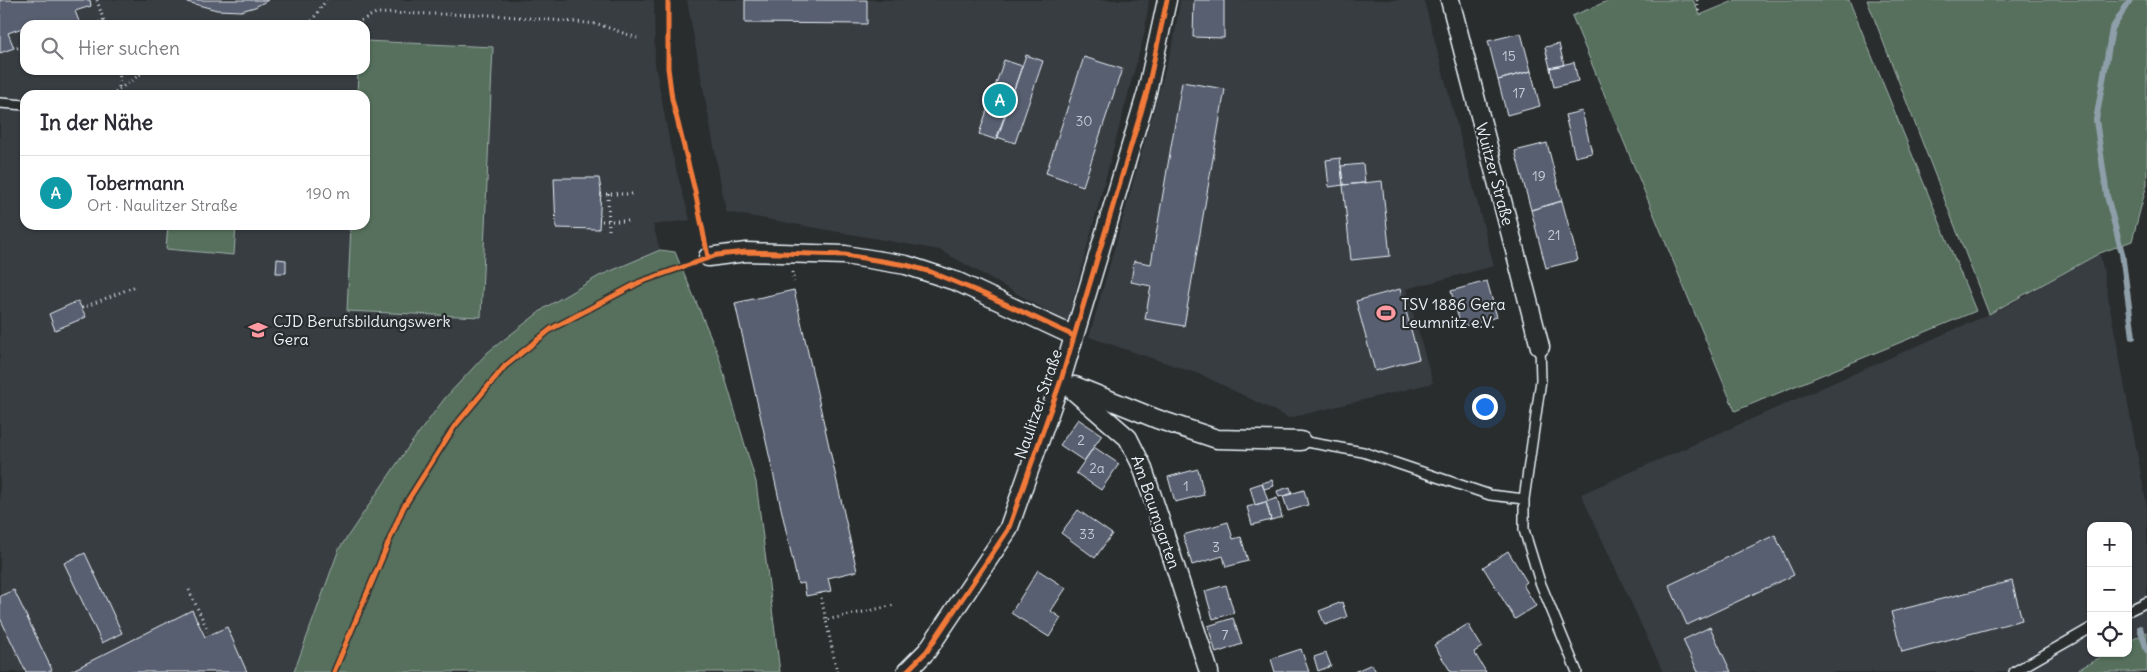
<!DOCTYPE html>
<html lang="de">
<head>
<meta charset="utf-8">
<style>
	:root { --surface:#fff; --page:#f7f7f7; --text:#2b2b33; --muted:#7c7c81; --line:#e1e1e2; --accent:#db2777 }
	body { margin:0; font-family:Delius,sans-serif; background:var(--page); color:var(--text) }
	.controls { position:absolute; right:15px; bottom:15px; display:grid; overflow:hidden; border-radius:10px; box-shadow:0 1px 4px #0004 }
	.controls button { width:45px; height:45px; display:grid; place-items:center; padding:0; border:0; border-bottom:1px solid var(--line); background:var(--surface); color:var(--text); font:25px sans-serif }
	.you { position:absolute; left:1484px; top:406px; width:18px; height:18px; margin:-12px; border:4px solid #fff; border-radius:50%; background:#1a73e8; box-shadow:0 0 0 8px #1a73e833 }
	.badge { display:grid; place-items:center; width:32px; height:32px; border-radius:50%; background:var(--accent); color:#fff; font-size:16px; font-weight:700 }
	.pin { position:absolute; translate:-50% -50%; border:2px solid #fff; box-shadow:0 1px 5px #0006 }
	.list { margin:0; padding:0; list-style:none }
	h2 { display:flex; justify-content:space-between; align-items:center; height:65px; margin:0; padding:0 20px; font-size:21px }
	h2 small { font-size:16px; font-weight:400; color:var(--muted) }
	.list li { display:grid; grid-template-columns:32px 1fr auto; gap:15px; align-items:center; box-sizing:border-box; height:75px; padding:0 20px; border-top:1px solid var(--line) }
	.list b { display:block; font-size:19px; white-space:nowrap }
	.list p { margin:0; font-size:16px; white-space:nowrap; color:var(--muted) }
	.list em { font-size:16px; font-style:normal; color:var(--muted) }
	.icon { flex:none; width:28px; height:28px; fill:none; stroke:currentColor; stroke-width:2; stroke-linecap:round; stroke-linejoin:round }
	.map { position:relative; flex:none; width:2147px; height:672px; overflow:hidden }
	.search { position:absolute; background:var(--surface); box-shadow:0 1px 4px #0004; left:20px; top:20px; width:350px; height:55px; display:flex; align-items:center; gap:12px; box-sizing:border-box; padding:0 18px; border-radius:15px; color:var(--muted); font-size:19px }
	.panel { position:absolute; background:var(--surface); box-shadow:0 1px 4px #0004; left:20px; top:90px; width:350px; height:140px; border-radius:15px }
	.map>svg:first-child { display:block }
	.built { fill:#383c42; fill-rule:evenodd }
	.green { fill:#566f5d; stroke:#9fb0aa }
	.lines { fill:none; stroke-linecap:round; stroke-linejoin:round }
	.stream { stroke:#8e9faa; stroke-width:6 }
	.building { fill:#585e70; stroke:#e8f1f8 }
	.service-casing { stroke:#e8f1f8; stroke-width:12 }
	.minor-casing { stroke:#e8f1f8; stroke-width:21 }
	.path { stroke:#e8f1f8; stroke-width:3; stroke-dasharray:1 4; stroke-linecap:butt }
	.service { stroke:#2a2d2e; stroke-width:9 }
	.minor { stroke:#2a2d2e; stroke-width:18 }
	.cycleway-casing { stroke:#2a2d2e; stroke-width:8 }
	.cycleway { stroke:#f17a3a; stroke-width:5 }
	.labels { text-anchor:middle; stroke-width:4.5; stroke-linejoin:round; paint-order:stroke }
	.number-label { font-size:14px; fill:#c4ccd6 }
	.street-label { font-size:16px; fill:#e8f1f8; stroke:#2a2d2e }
	.poi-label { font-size:16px; fill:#e8f1f8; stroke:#2a2d2e; text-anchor:start }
</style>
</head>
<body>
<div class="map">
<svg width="2147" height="672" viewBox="0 0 2147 672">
	<rect width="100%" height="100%" fill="#2a2d2e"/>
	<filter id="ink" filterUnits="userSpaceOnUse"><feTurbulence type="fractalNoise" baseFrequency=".02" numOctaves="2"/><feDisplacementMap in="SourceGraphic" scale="10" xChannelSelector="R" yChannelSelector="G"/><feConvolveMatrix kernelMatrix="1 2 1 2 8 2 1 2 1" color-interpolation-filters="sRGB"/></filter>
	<g filter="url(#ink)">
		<path class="built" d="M0,0H654L655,64L671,150L690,220L653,225L660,250L599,276L546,307L488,352L445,398L409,446L339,549L294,672H0ZM25,25H365V70H25ZM25,95H365V225H25Z
			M687,0H1149L1144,35L1067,322L940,250L726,212Z
			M1180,0H1424L1494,266L1406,289L1433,383L1289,418L1202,375L1089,337L1174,39Z
			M2100,253L2147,507V632L2128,642V526H2091V653H2108L2074,672H1663L1581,494L2003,308Z"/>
		<path class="green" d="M1610,0H1693L1700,15L1736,0H1849L1976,311L1735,411L1572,16Z
			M1867,0H2147V184L2132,241L2100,253L1989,314Z
			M365,41L493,47L481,317L347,311L351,225H365V95H357L358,70H365Z
			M168,225H236L234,255L166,249Z
			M660,250L675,252L718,354L756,482L780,672H294L339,549L409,446L445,398L488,352L546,307L599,276Z
			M2147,632V672H2074L2108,653H2128V642Z"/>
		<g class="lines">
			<path class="stream" d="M2130,0L2112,29L2096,120L2107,196L2122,253L2133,337
				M2140,628L2147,650"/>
		</g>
		<path class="building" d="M0,0H90L91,6L75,11L80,24L25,25V36L22,28L8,33L14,48L0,53Z
			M188,0H268L255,7L241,11L217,10L187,2Z
			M745,0H867V24L745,23Z
			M1194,0H1224V38L1193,37Z
			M1521,33L1531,71L1498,80L1488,41Z
			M1559,44L1564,65L1550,68L1545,47Z
			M1026,55L1043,61L1015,143L997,137Z
			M1084,57L1122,69L1083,186L1046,173Z
			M1004,60L1022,66L997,140L979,134Z
			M1574,62L1578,81L1554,87L1550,68Z
			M1531,71L1540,106L1507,115L1498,80Z
			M1182,82L1225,89L1184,326L1145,319L1151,286L1131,282L1134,261L1151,264Z
			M1582,111L1592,153L1575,157L1565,115Z
			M1547,143L1562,201L1531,210L1515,151Z
			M1340,158L1343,185L1329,187L1326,160Z
			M1363,164L1365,183L1343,185L1341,166Z
			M554,178H599L601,190L599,229L556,228Z
			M1382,181L1390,256L1351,260L1343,185Z
			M1562,201L1578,260L1546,268L1531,210Z
			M277,259L286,260V273H276Z
			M1487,281L1497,317L1461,327L1451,291Z
			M1400,289L1419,359L1375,371L1356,301Z
			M794,290L857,571L828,578L831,591L806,596L804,583L798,584L735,303Z
			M78,301L86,317L55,330L49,314Z
			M1078,419L1102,435L1084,461L1060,445Z
			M1094,447L1119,464L1101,490L1076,473Z
			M1198,469L1204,495L1175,502L1168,477Z
			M1272,480L1274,486L1264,489L1262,483Z
			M1262,483L1268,501L1255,505L1250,487Z
			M1290,487L1292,494L1279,497L1277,491Z
			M1304,490L1308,505L1288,511L1283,496Z
			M1277,498L1282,517L1271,520L1266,502Z
			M1266,502L1271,520L1252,525L1247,507Z
			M1078,510L1112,534L1095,558L1061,533Z
			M1228,522L1233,539L1241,537L1248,561L1226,567L1223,556L1192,565L1183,535Z
			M1775,535L1794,575L1687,625L1669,585Z
			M1508,551L1527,582L1523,585L1536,606L1515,619L1483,567Z
			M85,553L122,633L102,643L64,563Z
			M1038,570L1066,588L1051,611L1061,618L1049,637L1011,613Z
			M2012,581L2022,620L1902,652L1891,612Z
			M1226,585L1234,613L1213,619L1205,591Z
			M14,590L52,670L47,672H26L0,618V596Z
			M1342,602L1347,617L1325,625L1319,611Z
			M192,610L205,637L227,627L247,672H69Z
			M1233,618L1242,644L1216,653L1208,626Z
			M1468,624L1482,647L1474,652L1486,672H1451L1434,645Z
			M1710,627L1731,672H1698L1683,640Z
			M1301,649L1309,672H1275L1271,659Z
			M1326,653L1331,666L1318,671L1314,657Z
			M1372,664L1376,672H1354Z"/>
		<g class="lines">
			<g class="service-casing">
				<path id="service" d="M0,103L25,105
					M1540,347L1541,380L1524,499V530L1540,582L1577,672
					M1301,441L1363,452L1490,495L1524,499
					M2128,611L2147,602
					M2014,672L2091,628"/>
			</g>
			<g class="minor-casing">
				<path id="minor" d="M1450,0L1540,347
					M708,257L746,252L845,255L906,265L958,282L1074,336
					M1061,380L1128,438L1142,466L1162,526L1209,672
					M1075,386L1157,419L1217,439L1301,441
					M906,672L927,651L1008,530L1061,380L1147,92L1167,0"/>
			</g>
			<path class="path" d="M97,0L105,25
				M1697,0L1699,15
				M89,25L104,21
				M309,25L326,0
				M352,25L376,13L493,15L598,24L637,38
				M17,48L25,45
				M301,70H304
				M119,87L120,70
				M111,95L146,70
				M601,194H636
				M608,194L609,230
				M602,221H629
				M792,272L794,282
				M82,308L136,286
				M189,590L208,631
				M820,593L826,620
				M837,672L826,620L895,605"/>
			<use href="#service" class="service"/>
			<use href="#minor" class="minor"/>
			<g class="cycleway-casing">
				<path id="cycleway" d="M668,0V68L672,99L695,191L708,257
					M334,672L403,508L454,427L505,366L551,329L640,282L717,255L746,252L845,255L906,265L931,272L984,294L1074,336
					M906,672L927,651L1008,530L1061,380L1147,92L1167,0"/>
			</g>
			<use href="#cycleway" class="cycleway"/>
		</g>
	</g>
	<defs>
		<g id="stadium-bare" transform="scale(1.5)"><path d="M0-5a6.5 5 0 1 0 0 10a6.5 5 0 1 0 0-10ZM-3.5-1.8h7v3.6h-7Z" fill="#ff9aa2" stroke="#2a2d2e" stroke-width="2.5" paint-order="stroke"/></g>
		<g id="school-bare" transform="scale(1.5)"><path d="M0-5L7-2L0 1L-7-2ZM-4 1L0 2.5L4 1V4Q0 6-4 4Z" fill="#ff9aa2" stroke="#2a2d2e" stroke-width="2.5" paint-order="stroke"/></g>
	</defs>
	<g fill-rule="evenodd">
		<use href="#stadium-bare" x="1386" y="313"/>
		<use href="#school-bare" x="258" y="330"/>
	</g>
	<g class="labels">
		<g class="number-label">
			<text x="1509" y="61">15</text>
			<text x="1519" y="98">17</text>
			<text x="1084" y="126">30</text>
			<text x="1539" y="181">19</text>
			<text x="1554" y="240">21</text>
			<text x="1081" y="445">2</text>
			<text x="1097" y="473">2a</text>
			<text x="1186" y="491">1</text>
			<text x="1087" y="539">33</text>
			<text x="1216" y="552">3</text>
			<text x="1225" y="640">7</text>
		</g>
		<g class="street-label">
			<text transform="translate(1495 174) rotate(75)" y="6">Wuitzer Straße</text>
			<text transform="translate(1038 404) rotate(-71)" y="6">Naulitzer Straße</text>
			<text transform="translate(1156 512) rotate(71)" y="6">Am Baumgarten</text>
		</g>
		<g class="poi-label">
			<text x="1401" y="310">TSV 1886 Gera<tspan x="1401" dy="18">Leumnitz e.V.</tspan></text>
			<text x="273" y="327">CJD Berufsbildungswerk<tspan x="273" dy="18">Gera</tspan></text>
		</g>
	</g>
</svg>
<div class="controls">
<button>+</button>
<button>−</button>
<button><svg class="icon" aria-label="locate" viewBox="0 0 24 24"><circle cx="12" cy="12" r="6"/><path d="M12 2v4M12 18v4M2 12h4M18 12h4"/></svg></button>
</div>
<div class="you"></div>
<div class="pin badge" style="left:1000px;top:100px;background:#0f9aa8">A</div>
<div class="search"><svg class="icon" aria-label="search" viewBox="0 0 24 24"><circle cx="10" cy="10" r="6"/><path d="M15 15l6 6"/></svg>Hier suchen</div>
<section class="panel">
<h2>In der Nähe<small></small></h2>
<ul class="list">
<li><span class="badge" style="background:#0f9aa8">A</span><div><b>Tobermann</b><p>Ort · Naulitzer Straße</p></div><em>190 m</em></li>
</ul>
</section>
</div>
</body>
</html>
